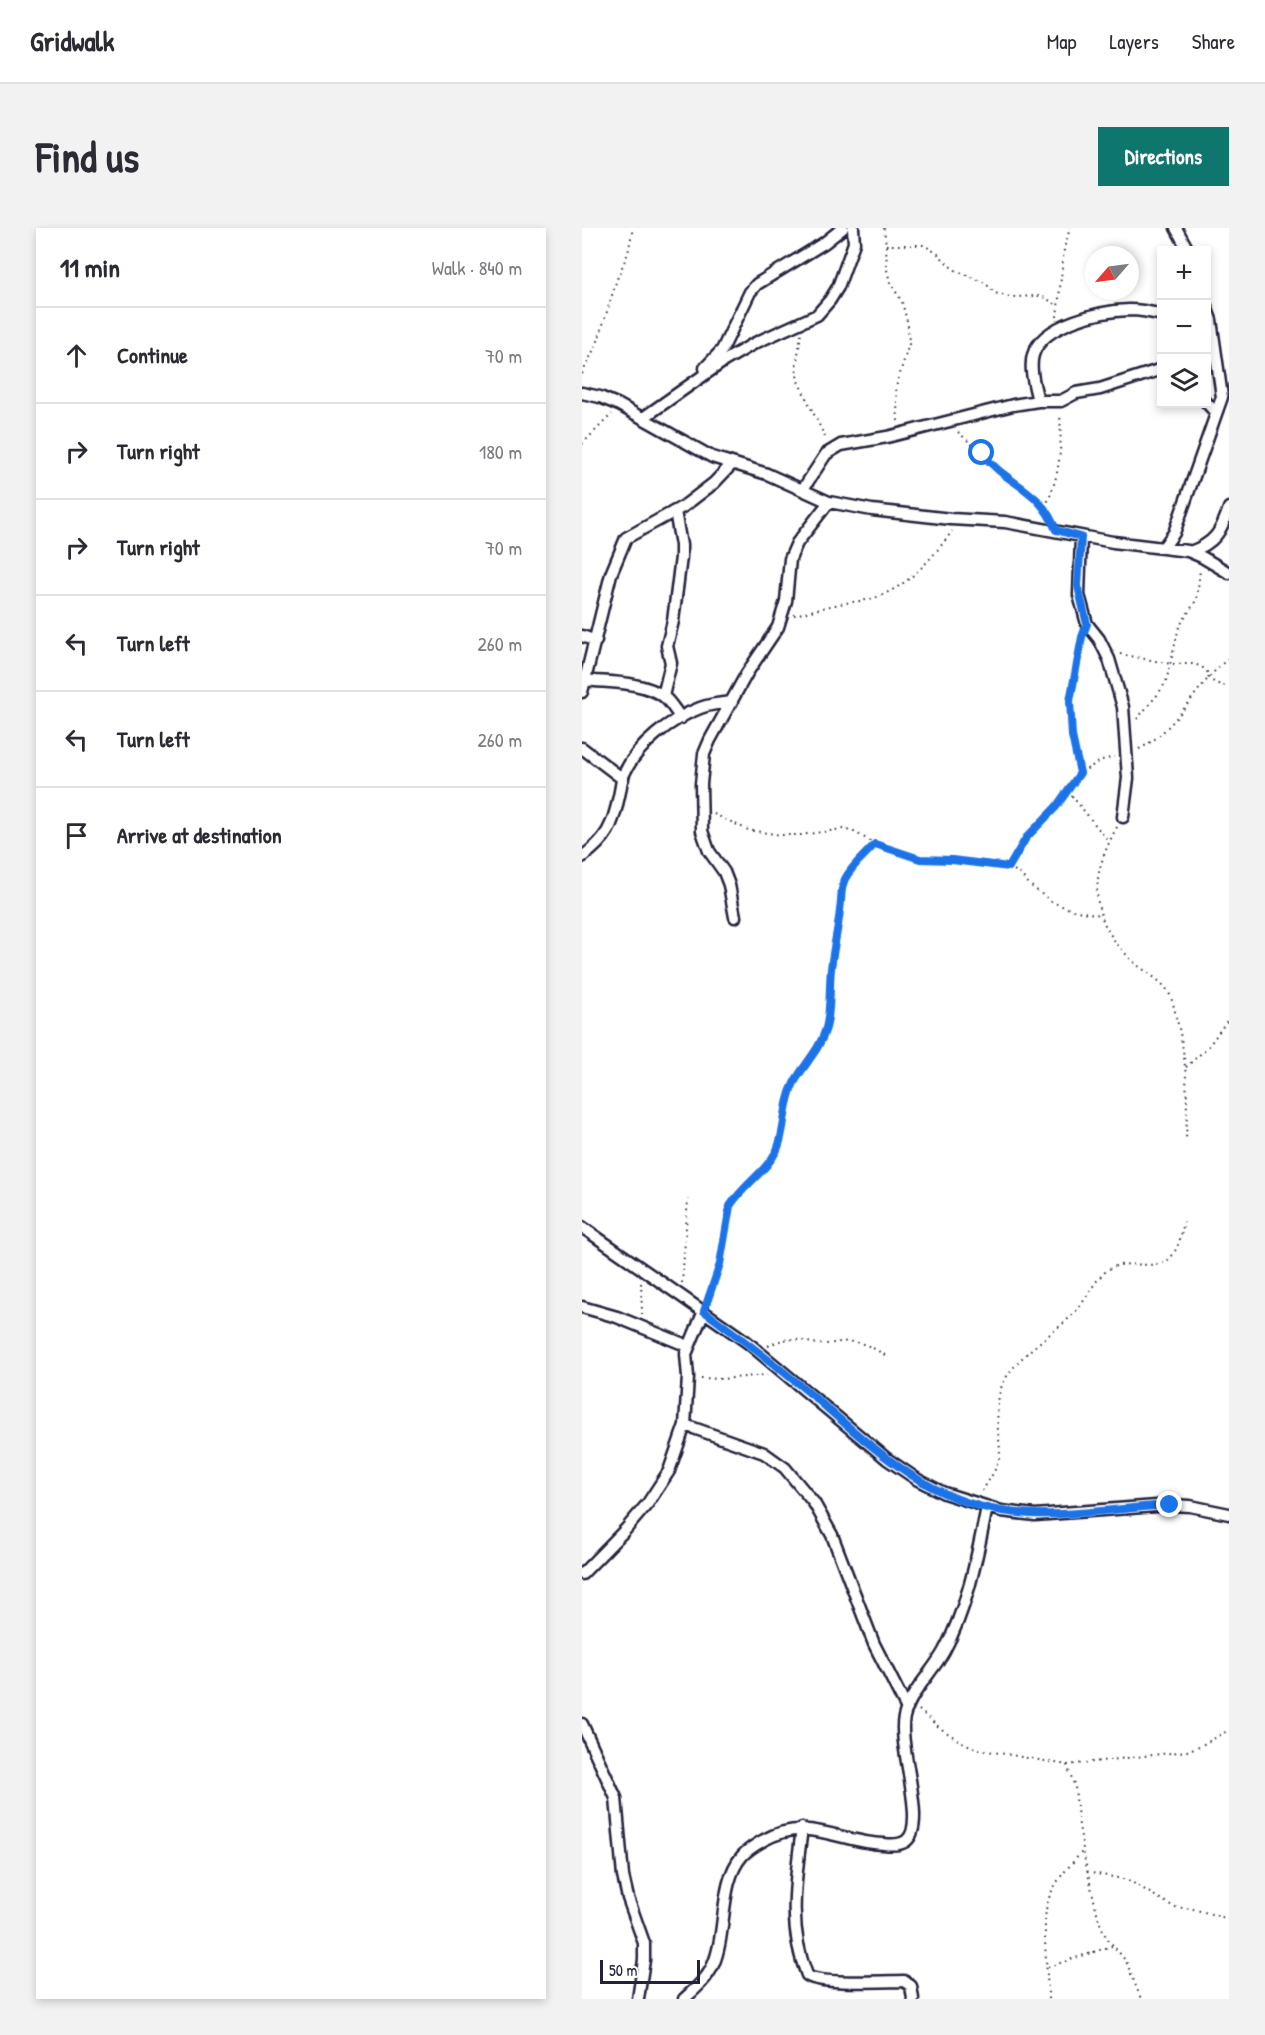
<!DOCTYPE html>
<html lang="en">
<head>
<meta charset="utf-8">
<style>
	:root { --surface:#fff; --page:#f2f2f3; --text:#2b2b33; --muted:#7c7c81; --line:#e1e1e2; --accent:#0f766e }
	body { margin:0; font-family:"Patrick Hand",sans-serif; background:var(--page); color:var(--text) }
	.controls { position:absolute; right:18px; top:18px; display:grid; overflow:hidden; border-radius:0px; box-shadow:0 3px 9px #0003 }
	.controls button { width:54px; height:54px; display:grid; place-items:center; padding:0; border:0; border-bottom:2px solid var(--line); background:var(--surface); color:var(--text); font:30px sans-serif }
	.compass { position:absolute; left:503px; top:18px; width:54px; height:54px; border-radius:50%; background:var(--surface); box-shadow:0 3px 9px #0003; rotate:242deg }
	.scale { position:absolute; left:18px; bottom:15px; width:100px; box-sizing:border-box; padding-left:6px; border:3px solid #22223b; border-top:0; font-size:16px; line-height:21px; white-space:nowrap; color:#22223b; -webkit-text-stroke:4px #fff; paint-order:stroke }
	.stop { position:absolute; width:18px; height:18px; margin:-14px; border:4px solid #1a73e8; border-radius:50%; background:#fff }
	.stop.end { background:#1a73e8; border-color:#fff; box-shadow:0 2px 6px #0008 }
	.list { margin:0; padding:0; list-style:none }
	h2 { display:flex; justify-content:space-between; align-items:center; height:78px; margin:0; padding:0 24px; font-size:26px }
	h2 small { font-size:20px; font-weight:400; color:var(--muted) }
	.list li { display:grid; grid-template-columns:39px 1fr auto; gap:18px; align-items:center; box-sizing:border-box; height:96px; padding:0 24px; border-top:2px solid var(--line) }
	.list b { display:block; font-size:22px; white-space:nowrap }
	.list em { font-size:20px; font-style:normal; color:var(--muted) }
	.icon { flex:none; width:33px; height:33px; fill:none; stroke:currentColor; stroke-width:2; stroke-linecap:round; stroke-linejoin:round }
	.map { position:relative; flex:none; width:647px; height:1771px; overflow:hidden; border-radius:0px }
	header { display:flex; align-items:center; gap:36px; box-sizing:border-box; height:84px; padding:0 30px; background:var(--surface); border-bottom:2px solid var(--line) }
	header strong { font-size:28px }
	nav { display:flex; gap:33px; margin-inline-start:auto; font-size:21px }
	.intro { display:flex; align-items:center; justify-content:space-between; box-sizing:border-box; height:144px; padding:0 36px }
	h1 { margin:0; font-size:42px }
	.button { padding:15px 27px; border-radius:0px; background:var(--accent); color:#fff; font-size:21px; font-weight:700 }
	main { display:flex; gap:36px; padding:0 36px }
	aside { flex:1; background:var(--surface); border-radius:0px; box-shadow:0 3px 9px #0003 }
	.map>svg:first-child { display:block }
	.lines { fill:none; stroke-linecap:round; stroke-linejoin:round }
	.street-casing { stroke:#22223b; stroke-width:15 }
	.path { stroke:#22223b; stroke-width:2; stroke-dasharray:1.5 4.5; stroke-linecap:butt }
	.street { stroke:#fff; stroke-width:10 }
	.route { stroke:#1a73e8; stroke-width:8 }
</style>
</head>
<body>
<header>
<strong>Gridwalk</strong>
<nav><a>Map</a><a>Layers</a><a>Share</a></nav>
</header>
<div class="intro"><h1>Find us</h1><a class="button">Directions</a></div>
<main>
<aside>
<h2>11 min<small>Walk · 840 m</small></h2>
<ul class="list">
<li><svg class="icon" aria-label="ahead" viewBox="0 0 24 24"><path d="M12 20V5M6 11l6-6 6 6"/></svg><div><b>Continue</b></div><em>70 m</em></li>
<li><svg class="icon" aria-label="right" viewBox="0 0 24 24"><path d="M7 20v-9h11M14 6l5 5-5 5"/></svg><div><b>Turn right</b></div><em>180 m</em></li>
<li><svg class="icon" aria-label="right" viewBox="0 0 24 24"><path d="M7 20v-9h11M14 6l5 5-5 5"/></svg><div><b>Turn right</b></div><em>70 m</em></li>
<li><svg class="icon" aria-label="left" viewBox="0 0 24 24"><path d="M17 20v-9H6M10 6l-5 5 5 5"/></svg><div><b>Turn left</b></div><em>260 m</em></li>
<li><svg class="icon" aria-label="left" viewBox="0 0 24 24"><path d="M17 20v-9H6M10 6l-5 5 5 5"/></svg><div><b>Turn left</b></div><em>260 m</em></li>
<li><svg class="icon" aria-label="arrive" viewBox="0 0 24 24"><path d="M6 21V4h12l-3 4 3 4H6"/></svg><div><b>Arrive at destination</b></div></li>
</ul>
</aside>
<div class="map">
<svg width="647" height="1771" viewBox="0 0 647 1771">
	<rect width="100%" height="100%" fill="#fff"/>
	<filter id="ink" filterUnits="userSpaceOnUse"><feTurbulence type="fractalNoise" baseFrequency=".0167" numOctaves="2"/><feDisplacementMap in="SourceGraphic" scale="12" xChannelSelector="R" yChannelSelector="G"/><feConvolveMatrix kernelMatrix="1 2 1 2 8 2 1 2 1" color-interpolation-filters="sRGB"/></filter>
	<g filter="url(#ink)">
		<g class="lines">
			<g class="street-casing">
				<path id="street" d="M594,0L606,22
					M123,140L140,122L168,64L175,56L242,15L261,0
					M0,165L18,169L37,177L130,229L185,246L247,274L290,282L369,291L423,294L531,314L606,323L620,329L647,345
					M456,173C453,160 447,141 451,127C460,96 519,83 547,82C558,82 569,84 580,87
					M624,174L634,185
					M61,190L142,133L173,115L235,87L248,72L256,59L272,15L271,0
					M221,261L244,226L259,217L305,209L431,177L456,173H479L494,165L518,161L580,141
					M499,309L497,367L505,396L517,411L527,431L541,479L546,550L541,589
					M581,320L592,305L640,169L629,92L624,78
					M608,324C633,315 639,304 647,280
					M0,408L14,413
					M3,452C27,455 60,453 81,468C88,473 93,483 99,490
					M0,464L29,346L44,310L102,278L132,255L150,236
					M81,468L89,435L85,418L91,393L99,329V317L93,283
					M0,520L41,551
					M0,629C25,611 31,598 37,568C39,561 39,552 42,546C55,517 89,491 118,480C128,476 139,475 150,474
					M153,689L147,657L142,644L127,623L120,603L119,556L122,526L128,512L165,445L196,399L204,373L208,331L215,315L247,274
					M0,999L165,1114L305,1231L336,1252L362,1265L419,1283L453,1287L588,1277L608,1278L647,1286
					M0,1079L35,1089L106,1118
					M103,1197L182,1225L203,1240L232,1275L250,1307L292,1416L325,1481
					M0,1346L44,1301L66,1275L87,1243L103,1197L106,1149L104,1126L122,1083
					M0,1496L34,1570L41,1648L46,1670L62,1715V1732L56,1771
					M220,1600C214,1650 205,1698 225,1747C234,1757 305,1753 322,1753L329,1758L331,1771
					M102,1771C113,1761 125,1751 131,1737C145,1706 137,1654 160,1628C166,1621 175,1616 182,1612C226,1587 258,1615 302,1616C309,1617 318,1617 324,1613C346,1597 315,1517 322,1489C328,1464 350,1445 362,1423C386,1379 395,1328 405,1279"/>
			</g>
			<path class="path" d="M302,0L304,17L305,42L308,54L320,74L326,97L327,116L314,159L316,194
				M304,17H342L356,26L371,41L403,55L413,65L428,69L459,68L476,77
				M475,89L482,21L488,0
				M219,106L214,140L216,153L244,211
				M0,146L16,113L35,51L46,25L51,0
				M376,204L400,225L410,238L452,268L463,279L470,291
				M0,216L30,186
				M463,279C478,249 480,219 478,186
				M212,387C226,384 239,380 253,377C270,373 286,374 302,366C330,354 353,327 370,303
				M538,426L589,436H613L621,440L627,446
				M626,449L633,455L647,459
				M555,491L576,466L584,454L597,399L615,371L618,341
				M557,521C595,502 614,456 647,430
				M498,545L490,508L488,473L500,410
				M486,563L527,614
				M132,586L166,602L199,607H219L261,601L272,604L303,621L338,631L371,632L427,639L437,645L449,658L470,674L490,682L518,687
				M535,599C506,652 506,692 553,735C563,744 581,753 587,765C592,775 593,786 596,796C605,834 606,871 604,910
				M427,639L444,610L474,579L498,545L520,532L532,529
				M604,839L626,819L647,790
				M59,1055L60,1086
				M100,1055L106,971
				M126,1072L138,1036L148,978C161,957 184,944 195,922C205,901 201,876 212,855C222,836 238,822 244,800C249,781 247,761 249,741C251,721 256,702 258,682C260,672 258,661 263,651C270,638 283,627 293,616
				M186,1118C209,1106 215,1113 237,1116C248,1117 260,1112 271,1114C284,1115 295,1122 306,1129
				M119,1150L140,1151L185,1147
				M400,1263C406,1254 414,1242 417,1231C419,1222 417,1213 416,1204C415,1185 414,1162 426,1147C445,1119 473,1106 495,1082C507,1068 515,1044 534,1038C548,1033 577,1042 587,1031C597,1021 599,1007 602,994
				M337,1482L358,1500L378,1513L395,1521L485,1537L605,1523L624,1515L647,1502
				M485,1537L493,1559L496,1591L503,1633L517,1693L524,1709L544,1733L559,1771
				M505,1644L546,1652L592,1679L611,1681L647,1691
				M466,1739L530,1718
				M466,1771C466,1745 459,1695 466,1673C471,1655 488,1637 501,1623"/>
			<use href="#street" class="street"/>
		</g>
	</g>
	<g class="lines" filter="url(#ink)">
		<path class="route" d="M400,225C426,259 456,257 474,302L499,309L496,358L505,396L500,409L488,473L490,508L498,545L474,579L444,610L427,639L370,632L338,631L293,616C283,627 270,637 263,651C258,661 260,671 258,682C256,702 251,721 249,741C247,761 249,781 244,800C238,822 222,836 212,855C201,876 204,901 195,922C184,944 161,957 148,978L138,1036L122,1083C159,1110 195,1138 230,1167C287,1216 343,1272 421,1283C475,1292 533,1280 588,1277"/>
	</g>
</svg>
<div class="controls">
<button>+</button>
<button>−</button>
<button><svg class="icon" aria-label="layers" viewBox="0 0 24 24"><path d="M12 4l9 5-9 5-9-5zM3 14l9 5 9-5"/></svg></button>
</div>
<svg class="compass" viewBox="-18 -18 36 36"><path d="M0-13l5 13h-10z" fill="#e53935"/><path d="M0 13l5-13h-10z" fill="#7c7c81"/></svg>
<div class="scale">50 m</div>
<div class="stop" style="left:400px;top:225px"></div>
<div class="stop end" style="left:588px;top:1277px"></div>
</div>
</main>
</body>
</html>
